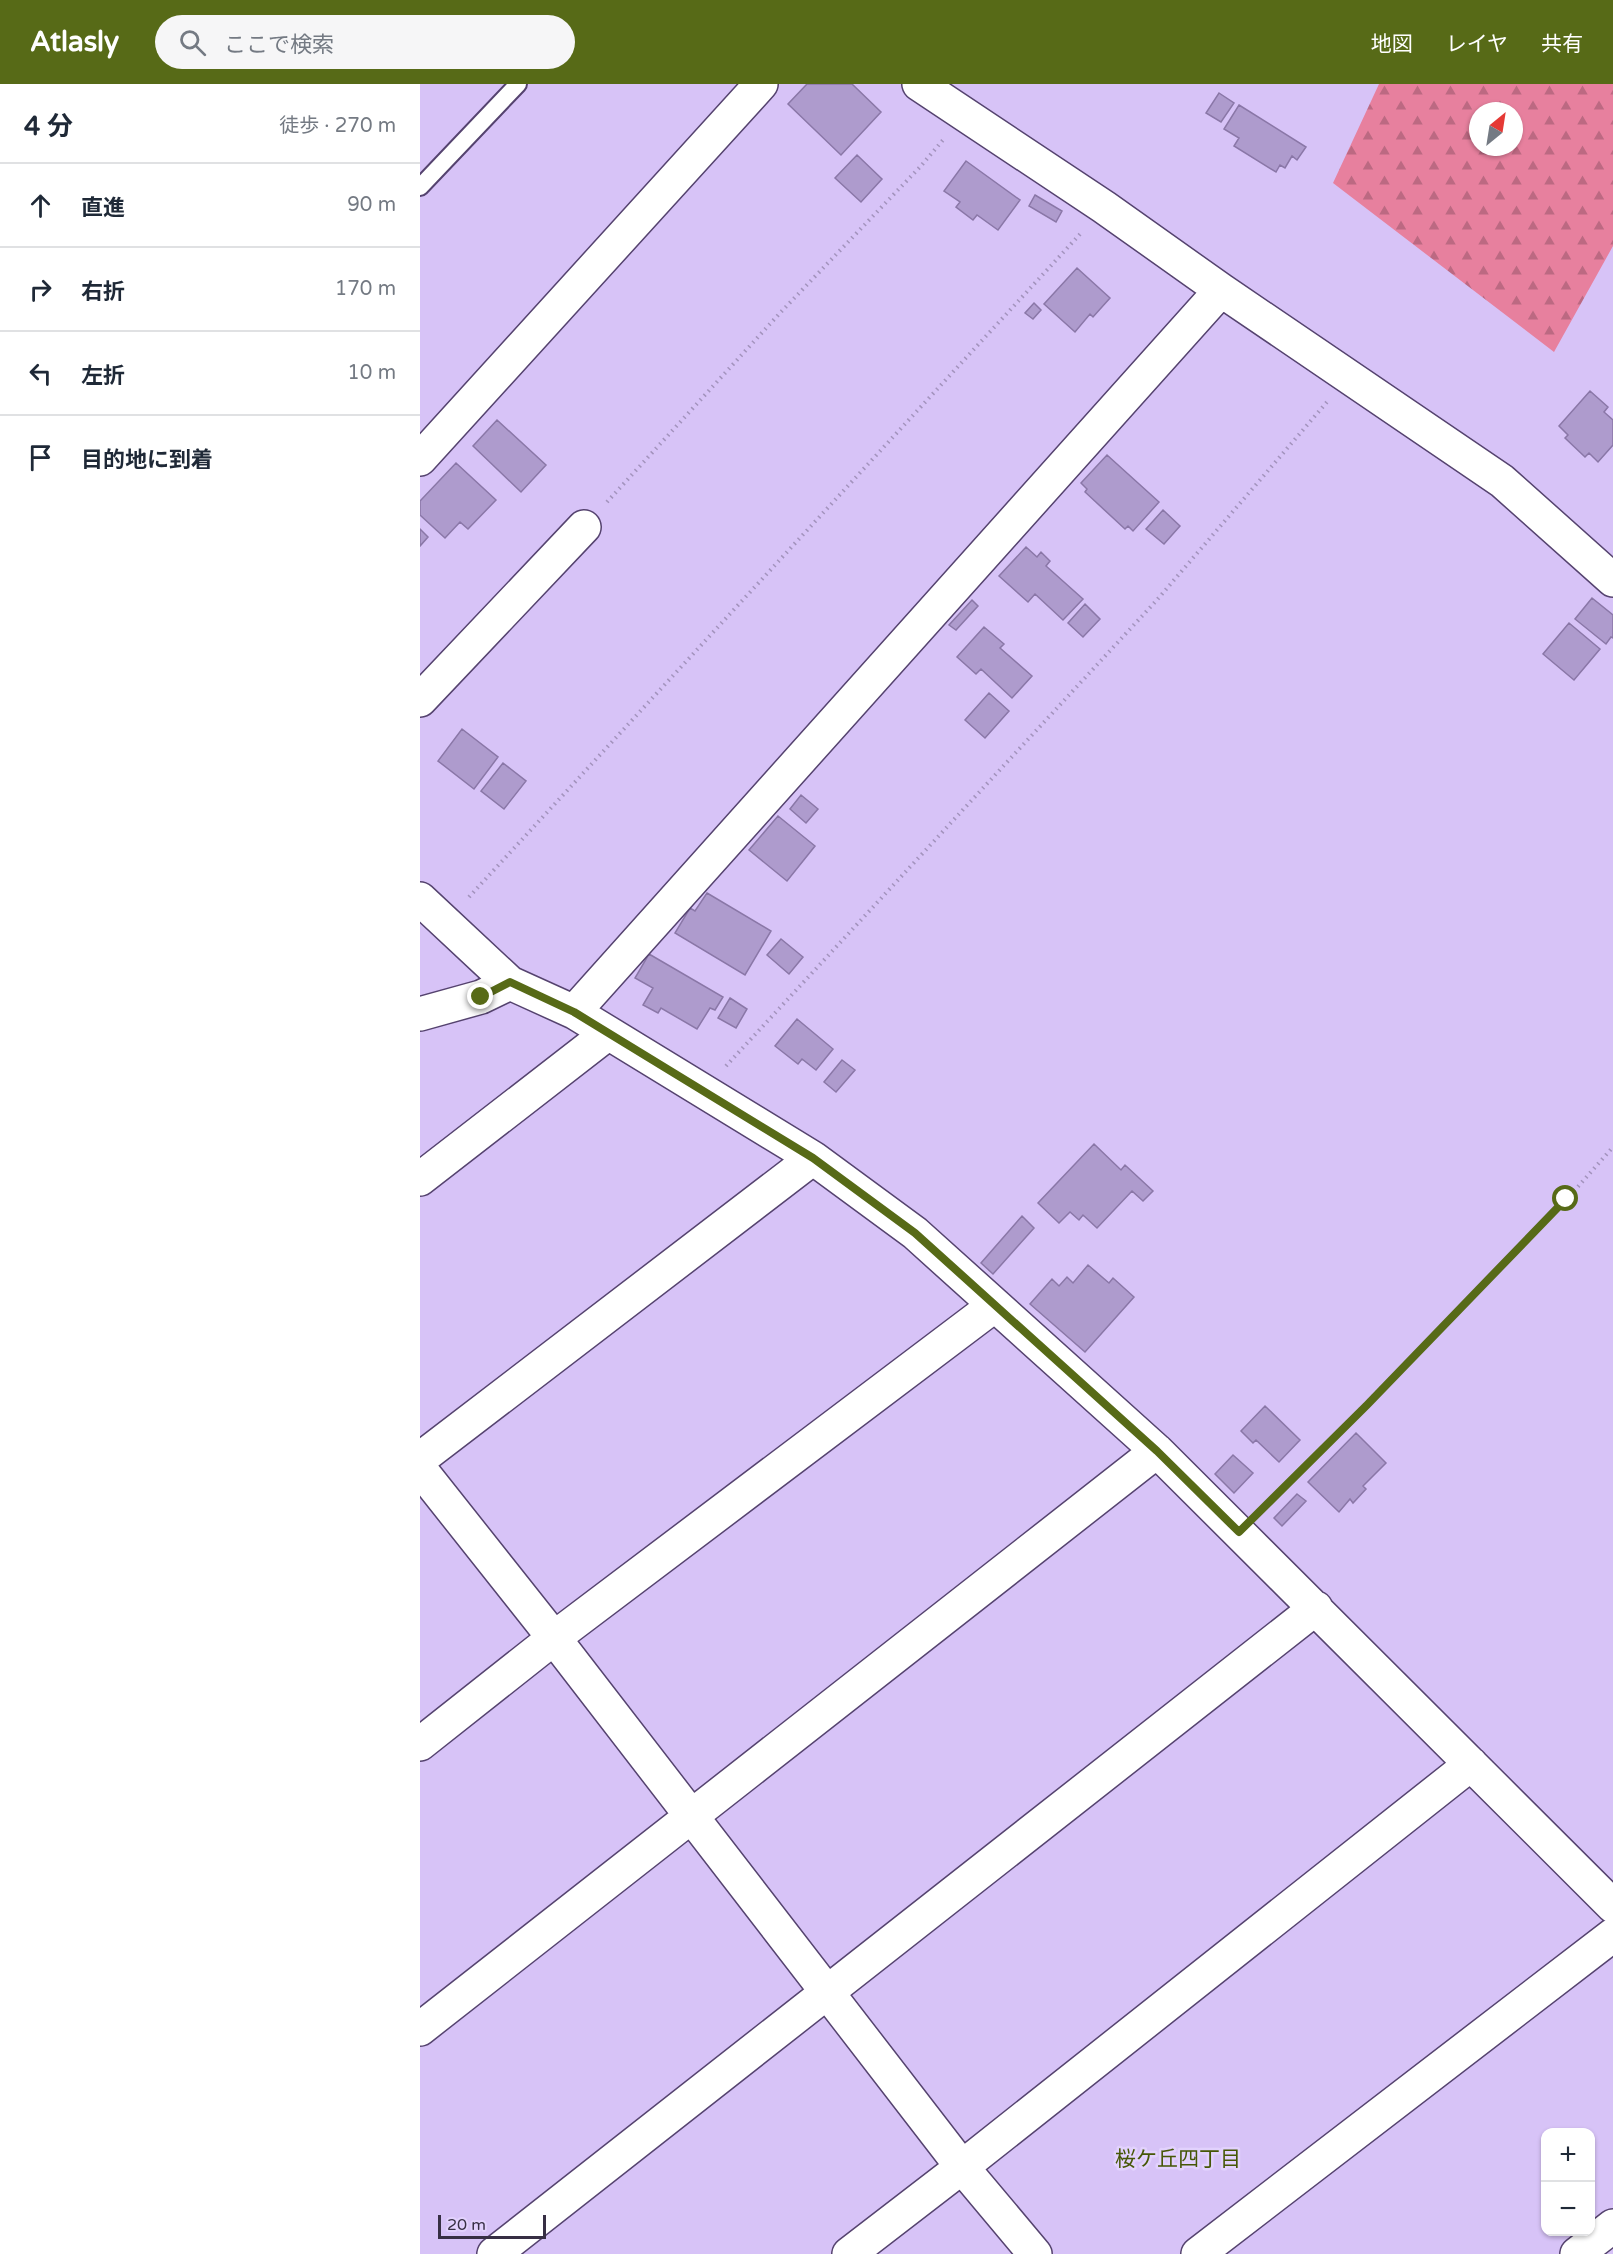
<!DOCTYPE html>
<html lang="ja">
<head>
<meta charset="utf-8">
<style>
	:root { --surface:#fff; --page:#f6f6f7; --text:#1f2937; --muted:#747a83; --line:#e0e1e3; --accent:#576a17 }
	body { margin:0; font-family:"Varela Round","Noto Sans JP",sans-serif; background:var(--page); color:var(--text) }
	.controls { position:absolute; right:18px; bottom:18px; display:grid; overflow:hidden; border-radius:12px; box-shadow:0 2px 4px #0004 }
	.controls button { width:54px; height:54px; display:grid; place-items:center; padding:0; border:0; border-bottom:2px solid var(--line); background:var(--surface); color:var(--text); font:30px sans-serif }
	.compass { position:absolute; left:1049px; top:18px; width:54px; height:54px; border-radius:50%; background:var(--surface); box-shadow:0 2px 4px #0004; rotate:30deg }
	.scale { position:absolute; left:18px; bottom:15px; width:108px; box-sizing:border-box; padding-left:6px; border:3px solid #372f44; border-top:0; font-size:16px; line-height:21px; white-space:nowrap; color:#372f44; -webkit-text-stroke:4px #e2d2fd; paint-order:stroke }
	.stop { position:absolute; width:18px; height:18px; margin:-14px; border:4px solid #576a17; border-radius:50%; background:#fff }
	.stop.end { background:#576a17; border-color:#fff; box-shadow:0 2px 6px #0008 }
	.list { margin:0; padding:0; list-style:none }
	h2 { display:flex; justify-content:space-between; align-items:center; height:78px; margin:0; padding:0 24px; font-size:26px }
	h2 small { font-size:20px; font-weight:400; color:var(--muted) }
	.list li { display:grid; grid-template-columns:39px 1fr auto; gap:18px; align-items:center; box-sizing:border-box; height:84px; padding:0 24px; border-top:2px solid var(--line) }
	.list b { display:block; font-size:22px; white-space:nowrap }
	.list em { font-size:20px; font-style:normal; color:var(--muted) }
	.icon { flex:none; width:33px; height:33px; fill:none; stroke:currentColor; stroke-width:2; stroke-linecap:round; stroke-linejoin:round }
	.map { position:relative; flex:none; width:1193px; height:2170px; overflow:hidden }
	header { display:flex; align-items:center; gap:36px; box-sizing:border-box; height:84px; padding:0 30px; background:var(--accent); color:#fff }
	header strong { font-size:28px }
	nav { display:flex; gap:33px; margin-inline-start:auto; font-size:21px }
	.search { width:420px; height:54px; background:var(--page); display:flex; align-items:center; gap:15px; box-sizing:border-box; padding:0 21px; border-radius:33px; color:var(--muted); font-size:22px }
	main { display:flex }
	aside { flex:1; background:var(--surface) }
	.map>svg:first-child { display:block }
	.forest { fill:url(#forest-firs); fill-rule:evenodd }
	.building { fill:#ae9bcd; stroke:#8a77a7; stroke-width:1.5 }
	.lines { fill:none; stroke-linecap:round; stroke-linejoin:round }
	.service-casing { stroke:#55436f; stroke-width:20 }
	.minor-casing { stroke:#55436f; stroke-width:36 }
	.path { stroke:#a393bd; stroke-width:4; stroke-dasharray:1.5 4.5; stroke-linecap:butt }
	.service { stroke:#fff; stroke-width:16 }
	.minor { stroke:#fff; stroke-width:33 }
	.route { stroke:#576a17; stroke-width:8 }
	.labels { text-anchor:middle; stroke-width:5; stroke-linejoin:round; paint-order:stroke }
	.neighbourhood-label { font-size:21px; fill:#465706; stroke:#e2d2fd }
</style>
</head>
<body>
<header>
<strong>Atlasly</strong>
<div class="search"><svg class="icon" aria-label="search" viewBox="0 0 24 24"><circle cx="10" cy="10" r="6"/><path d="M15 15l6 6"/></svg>ここで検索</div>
<nav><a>地図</a><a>レイヤ</a><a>共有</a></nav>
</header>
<main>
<aside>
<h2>4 分<small>徒歩 · 270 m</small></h2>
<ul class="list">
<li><svg class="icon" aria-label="ahead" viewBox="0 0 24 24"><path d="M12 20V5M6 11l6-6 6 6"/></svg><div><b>直進</b></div><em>90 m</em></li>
<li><svg class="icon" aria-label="right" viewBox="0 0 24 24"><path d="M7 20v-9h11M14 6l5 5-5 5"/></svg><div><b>右折</b></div><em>170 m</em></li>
<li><svg class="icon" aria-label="left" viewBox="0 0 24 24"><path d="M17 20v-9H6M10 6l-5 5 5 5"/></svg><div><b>左折</b></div><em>10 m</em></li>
<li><svg class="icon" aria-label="arrive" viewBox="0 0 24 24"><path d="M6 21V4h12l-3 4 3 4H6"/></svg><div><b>目的地に到着</b></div></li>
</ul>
</aside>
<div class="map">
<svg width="1193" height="2170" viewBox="0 0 1193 2170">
	<defs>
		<pattern id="forest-firs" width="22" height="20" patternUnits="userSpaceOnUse" patternTransform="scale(1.5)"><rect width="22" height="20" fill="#e7809e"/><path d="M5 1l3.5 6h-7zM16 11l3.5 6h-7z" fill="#bc6982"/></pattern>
	</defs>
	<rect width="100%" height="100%" fill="#d7c3f7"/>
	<path class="forest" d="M959,0H1193V162L1134,268L913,99ZM1058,27H1094V63H1058Z"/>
	<path class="building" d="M387,0H432L461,28L421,71L368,20Z
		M799,9L814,19L801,38L786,29Z
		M819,21L886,63L877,76L872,72L865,84L860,81L856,88L814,62L819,54L804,45Z
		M437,71L462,95L441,118L415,94Z
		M546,77L600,116L578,146L557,131L553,136L536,123L540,118L524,107Z
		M615,111L642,127L636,138L609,122Z
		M657,184L690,214L673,233L670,230L655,248L624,220Z
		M614,219L621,226L613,235L605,229Z
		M1170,307L1188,323L1184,328L1193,336V361L1178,378L1169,369L1165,373L1145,354L1148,351L1139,342Z
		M77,336L126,381L101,408L53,362Z
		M687,371L739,418L713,447L708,442L705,445L665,408L667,405L661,399Z
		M36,379L76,416L48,445L40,438L25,454L0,431V417Z
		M743,426L760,442L744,460L726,445Z
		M0,445L8,453L0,462Z
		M606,463L617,473L621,468L630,477L626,482L663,515L643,536L615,510L608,518L579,492Z
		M1172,514L1193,531V554L1191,553L1186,560L1155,535Z
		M552,516L558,522L536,546L529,541Z
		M665,520L680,535L663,553L648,539Z
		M1149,539L1180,565L1154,596L1123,570Z
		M564,543L584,560L580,564L612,592L592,614L561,585L556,590L537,573Z
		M569,609L589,627L565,654L545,636Z
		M42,645L78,673L54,705L18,677Z
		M83,679L106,697L84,725L61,707Z
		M381,711L398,725L386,739L370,725Z
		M358,732L395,762L367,797L329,766Z
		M287,809L351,847L325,891L255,849L270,824L275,827Z
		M361,855L383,873L369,890L347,871Z
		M229,870L303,913L295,926L290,924L277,945L241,924L238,929L223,921L233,904L215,894Z
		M310,914L327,925L316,944L298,934Z
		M377,935L413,965L396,986L382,975L378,980L355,962Z
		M422,976L435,986L416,1008L404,998Z
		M674,1060L701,1086L705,1081L733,1107L723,1117L712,1107L677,1144L663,1131L659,1136L650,1128L639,1139L618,1119Z
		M602,1132L614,1144L573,1190L561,1179Z
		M668,1181L689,1199L693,1194L714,1213L665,1268L610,1220L632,1195L639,1202L647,1193L653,1199Z
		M845,1322L880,1356L859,1378L836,1356L833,1359L821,1347Z
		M936,1349L966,1379L943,1402L946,1405L933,1419L930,1415L919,1428L888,1398Z
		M813,1371L833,1389L814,1409L795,1390Z
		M877,1410L886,1417L862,1442L854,1434Z"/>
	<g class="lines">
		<g class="service-casing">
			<path id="service" d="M0,103L98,0"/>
		</g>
		<g class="minor-casing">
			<path id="minor" d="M499,0L684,123L801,206L1082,397L1193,496
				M0,375L341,0
				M0,616L164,443
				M0,815L90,899L154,928L393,1074L495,1149L737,1367L1193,1822
				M154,928L801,206
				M0,930L61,913L90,899
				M0,1095L187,950
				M0,1375L393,1074
				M0,1385L134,1554L542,2083L615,2170
				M0,1660L134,1554L575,1221
				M0,1945L737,1367
				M74,2170L896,1524
				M429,2170L542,2083L1051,1680
				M778,2170L1193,1851
				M1157,2170L1193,2142"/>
		</g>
		<path class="path" d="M187,418L360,229L500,83L523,56
			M49,813L662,148
			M306,982L736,517L907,318
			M843,1424L1147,1115L1193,1063"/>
		<use href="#service" class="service"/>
		<use href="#minor" class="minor"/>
	</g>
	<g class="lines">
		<path class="route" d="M61,913L90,898L154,928L393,1074L495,1149L737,1367L819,1448L947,1321L1146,1115"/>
	</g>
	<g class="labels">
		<g class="neighbourhood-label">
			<text x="758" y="2082">桜ケ丘四丁目</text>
		</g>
	</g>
</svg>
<div class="controls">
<button>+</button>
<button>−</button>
</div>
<svg class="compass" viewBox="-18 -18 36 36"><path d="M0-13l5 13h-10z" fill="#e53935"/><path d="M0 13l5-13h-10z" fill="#747a83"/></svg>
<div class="scale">20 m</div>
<div class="stop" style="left:1146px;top:1115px"></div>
<div class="stop end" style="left:61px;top:913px"></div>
</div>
</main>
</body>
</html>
